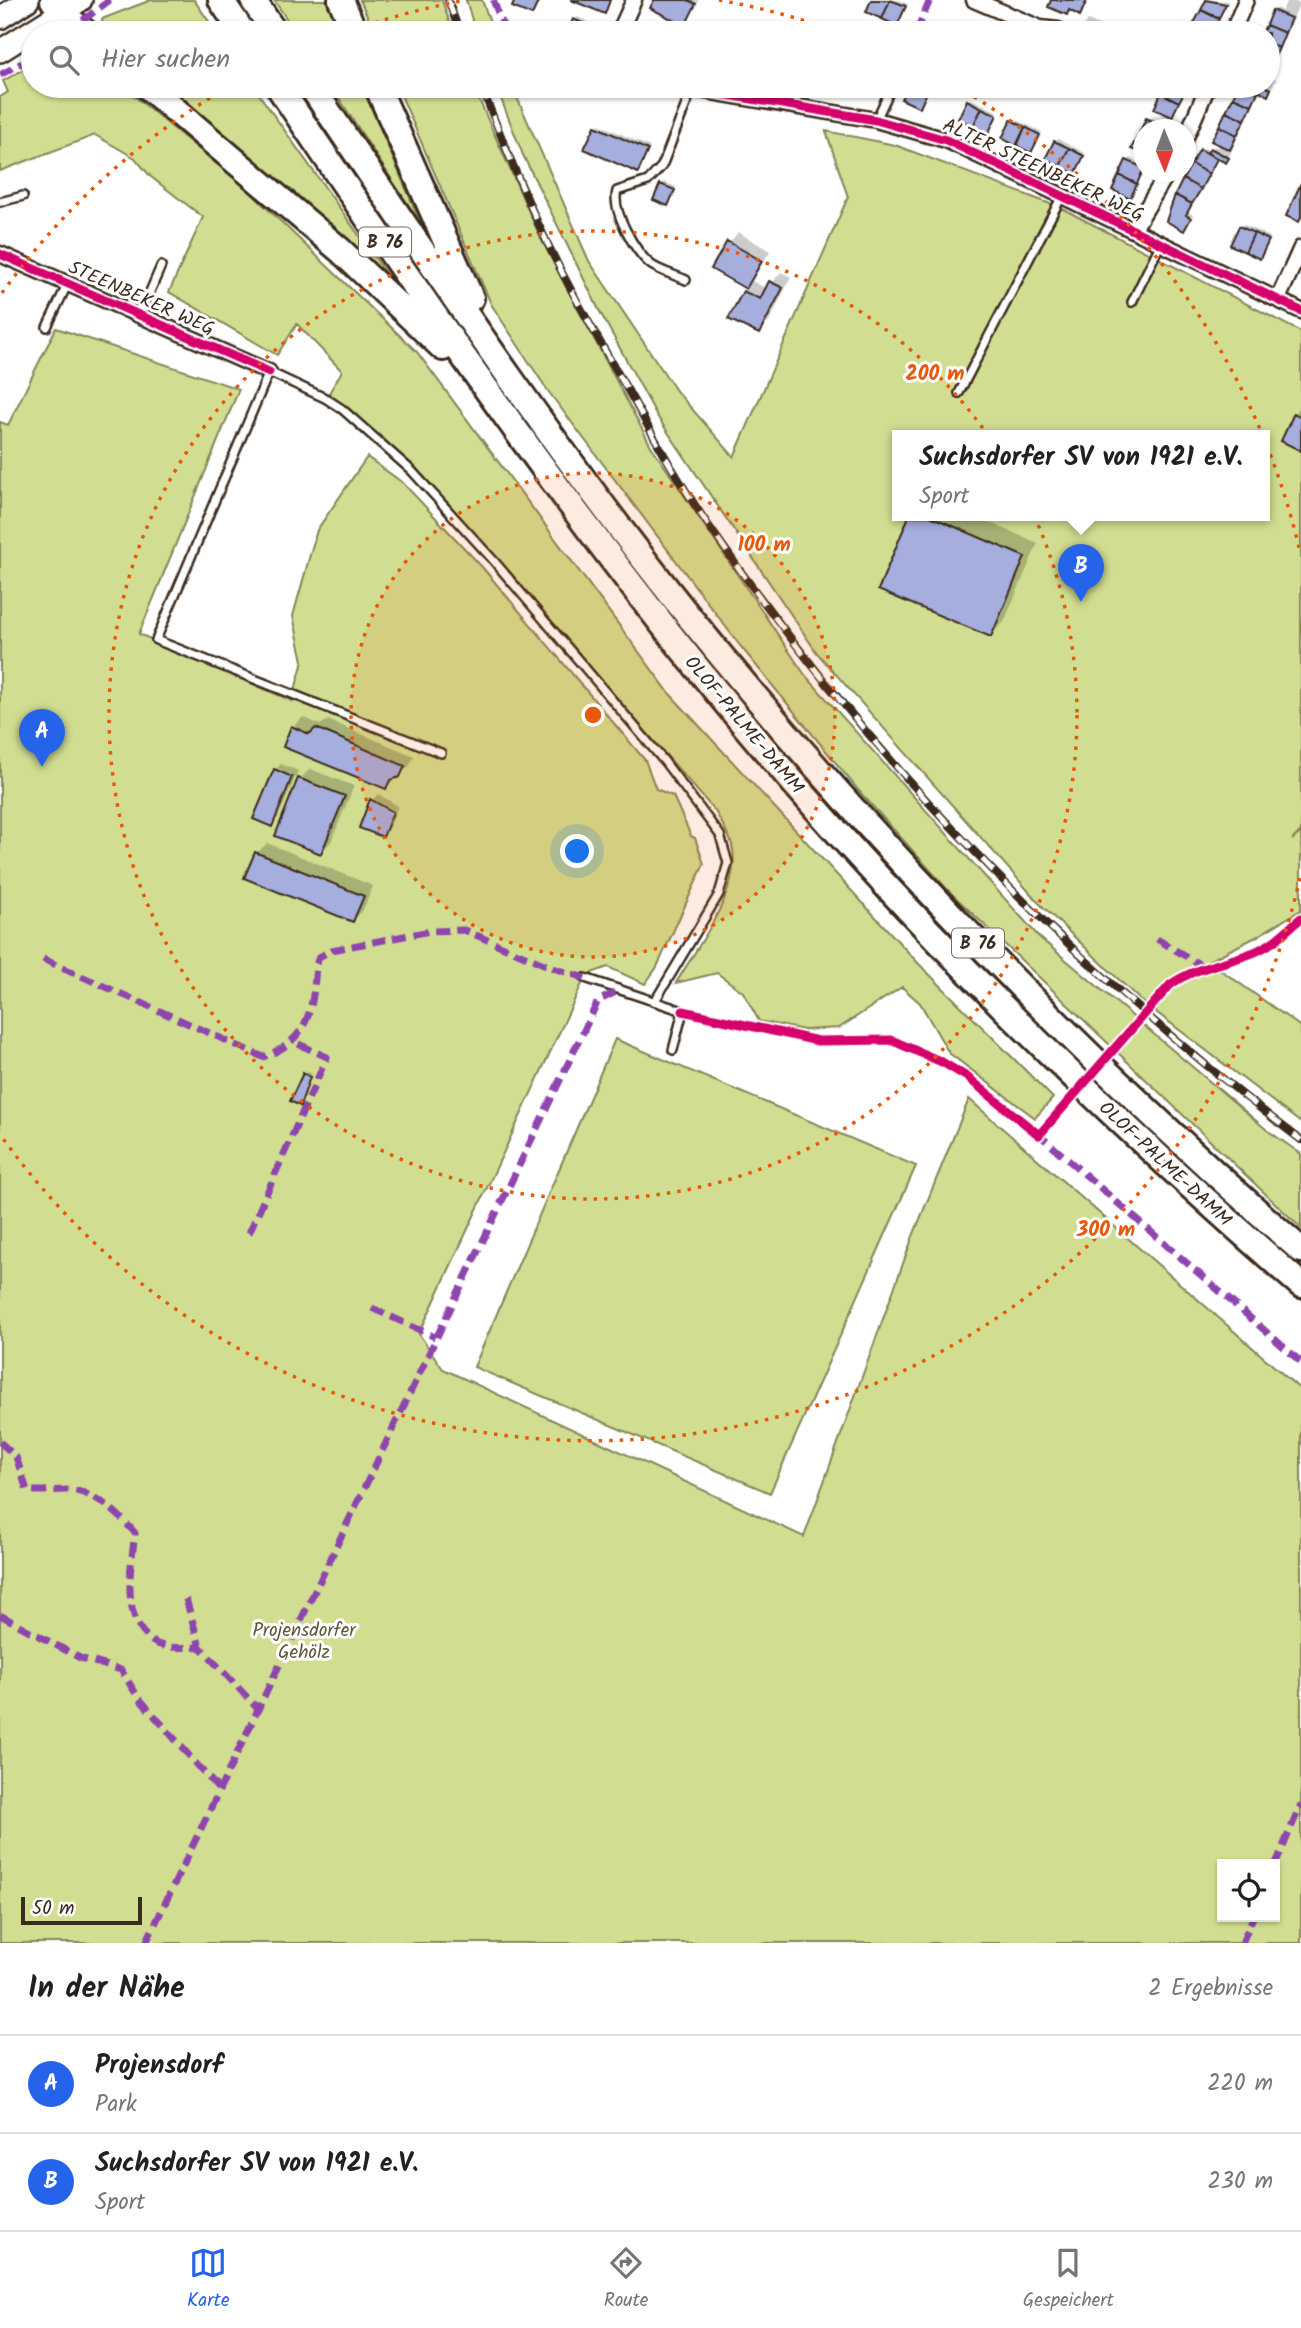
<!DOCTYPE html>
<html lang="de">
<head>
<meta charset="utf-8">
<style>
	:root { --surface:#fff; --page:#f6f6f6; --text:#202124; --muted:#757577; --line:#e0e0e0; --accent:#2563eb }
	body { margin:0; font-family:Kalam,sans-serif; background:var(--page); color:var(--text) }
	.controls { position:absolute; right:21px; bottom:21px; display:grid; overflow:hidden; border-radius:0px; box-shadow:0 2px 5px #0004 }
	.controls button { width:63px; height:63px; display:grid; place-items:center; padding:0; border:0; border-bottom:2px solid var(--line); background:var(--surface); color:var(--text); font:35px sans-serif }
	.compass { position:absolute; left:1133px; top:119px; width:63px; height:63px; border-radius:50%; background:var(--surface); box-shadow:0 2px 5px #0004; rotate:179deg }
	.scale { position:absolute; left:21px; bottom:18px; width:121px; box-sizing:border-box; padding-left:7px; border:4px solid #3b2a1e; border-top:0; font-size:19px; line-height:24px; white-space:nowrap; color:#3b2a1e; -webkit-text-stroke:5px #fff; paint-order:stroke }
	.you { position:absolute; left:578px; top:852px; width:24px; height:24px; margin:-18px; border:5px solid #fff; border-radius:50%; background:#1a73e8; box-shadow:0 0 0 10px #1a73e833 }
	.badge { display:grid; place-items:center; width:46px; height:46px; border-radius:50%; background:var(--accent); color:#fff; font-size:23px; font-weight:700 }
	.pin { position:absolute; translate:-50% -58px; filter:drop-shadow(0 2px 4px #0008) }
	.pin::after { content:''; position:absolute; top:37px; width:24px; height:21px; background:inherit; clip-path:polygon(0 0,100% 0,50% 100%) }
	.popup { position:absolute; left:892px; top:430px; width:378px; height:91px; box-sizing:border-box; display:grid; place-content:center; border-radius:0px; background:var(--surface); filter:drop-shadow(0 2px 5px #0005); font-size:23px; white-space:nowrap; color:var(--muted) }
	.popup b { font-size:26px; color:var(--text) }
	.popup::after { content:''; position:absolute; left:50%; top:100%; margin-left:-14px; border:14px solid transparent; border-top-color:var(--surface) }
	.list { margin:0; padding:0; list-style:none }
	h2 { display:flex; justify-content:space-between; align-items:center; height:91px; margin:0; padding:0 28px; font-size:30px }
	h2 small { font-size:23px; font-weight:400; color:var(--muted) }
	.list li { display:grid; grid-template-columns:46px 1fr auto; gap:21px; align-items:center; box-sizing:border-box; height:98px; padding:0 28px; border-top:2px solid var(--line) }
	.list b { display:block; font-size:26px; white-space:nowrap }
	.list p { margin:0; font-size:23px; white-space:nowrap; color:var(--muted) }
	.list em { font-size:23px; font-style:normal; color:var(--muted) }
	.icon { flex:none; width:38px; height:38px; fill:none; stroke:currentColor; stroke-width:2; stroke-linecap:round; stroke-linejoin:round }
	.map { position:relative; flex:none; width:1301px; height:1943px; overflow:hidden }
	.search { position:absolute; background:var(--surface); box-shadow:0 2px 5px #0004; left:21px; right:21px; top:21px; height:77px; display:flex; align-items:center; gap:18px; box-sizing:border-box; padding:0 24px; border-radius:38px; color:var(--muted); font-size:26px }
	.sheet { height:287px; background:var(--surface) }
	nav { display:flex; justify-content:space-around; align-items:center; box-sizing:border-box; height:98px; border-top:2px solid var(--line); background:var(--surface); font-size:19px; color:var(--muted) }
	nav a { display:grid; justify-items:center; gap:4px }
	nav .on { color:var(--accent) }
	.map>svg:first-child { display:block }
	.green { fill:#d1de91; stroke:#868458; stroke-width:2; fill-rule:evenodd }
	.shadow { fill:#0003 }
	.building { fill:#a6aede; stroke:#3b2a1e; stroke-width:2 }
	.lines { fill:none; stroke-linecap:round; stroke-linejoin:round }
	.service-casing { stroke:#3b2a1e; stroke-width:12 }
	.minor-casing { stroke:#3b2a1e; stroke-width:19 }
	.secondary-casing { stroke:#3b2a1e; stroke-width:26 }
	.trunk-casing { stroke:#3b2a1e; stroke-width:30 }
	.service { stroke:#fff; stroke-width:7 }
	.minor { stroke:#fff; stroke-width:14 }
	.secondary { stroke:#fff; stroke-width:21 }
	.trunk { stroke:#fff; stroke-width:24 }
	.rail-casing { stroke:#3b2a1e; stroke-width:8 }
	.rail { stroke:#fff; stroke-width:5; stroke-dasharray:16; stroke-linecap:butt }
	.quiet { stroke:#8e44ad; stroke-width:7; stroke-dasharray:14 7; stroke-linecap:butt }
	.cycleway-casing { stroke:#fff; stroke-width:13 }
	.cycleway { stroke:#d6006c; stroke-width:9 }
	.ring { fill:none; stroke:#e8590c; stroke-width:3.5; stroke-dasharray:3.5 7 }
	.labels { text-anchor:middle; stroke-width:6; stroke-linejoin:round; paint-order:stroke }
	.shield { fill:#fff; stroke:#766a62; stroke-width:2 }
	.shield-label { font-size:18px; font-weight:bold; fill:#3b2a1e }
	.street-label { font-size:19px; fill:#3b2a1e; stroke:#fff }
	.park-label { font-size:19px; fill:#60573b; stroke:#fff }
	.centre { fill:#e8590c; stroke:#fff; stroke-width:3.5 }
	.ring-label { font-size:21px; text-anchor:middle; font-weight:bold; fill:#e8590c; stroke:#fff; stroke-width:6; stroke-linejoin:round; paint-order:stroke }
</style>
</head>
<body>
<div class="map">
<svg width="1301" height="1943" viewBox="0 0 1301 1943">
	<rect width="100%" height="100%" fill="#fff"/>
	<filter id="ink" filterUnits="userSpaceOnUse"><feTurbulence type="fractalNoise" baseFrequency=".0143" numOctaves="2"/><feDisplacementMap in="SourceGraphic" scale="14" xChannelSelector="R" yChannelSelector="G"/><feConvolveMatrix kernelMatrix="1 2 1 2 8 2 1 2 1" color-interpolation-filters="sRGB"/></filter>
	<g filter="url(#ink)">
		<path class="green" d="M151,0H194L217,33H103L102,19Z
			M274,0H326L340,33H296Z
			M360,0H442L453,33H375Z
			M466,0H482L494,33H476Z
			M33,64V86H122L248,190L417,352L670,694L919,964L1053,1098L1035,1118L949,1053L920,1003L902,987L839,1028L804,1030L759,1021L743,992L717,973L676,983C697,947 743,888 732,845C729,834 721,822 715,811L415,467L329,393L342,371L297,324L277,355L169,292L203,217L151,177L135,158L95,135L0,171V97L8,92L3,81Z
			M164,86H253L400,293Z
			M331,86H362L422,226Z
			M397,86H473L541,239L651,446L805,675L1039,937L1267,1130L1301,1154V1228L949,891L858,790L741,647L548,391L491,304Z
			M496,86H512L589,261L677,392L734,457L848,197L826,131L895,145L1061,208L1301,332V831L1292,840L1301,832V910L1254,938L1208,961L1301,1027V1123L1139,999L1039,903L817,653L657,416L599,310L523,155ZM897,436H1265V516H897Z
			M56,328L239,389L139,634L292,701L303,661L293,616L317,530L367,457L403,483L482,567L645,760L656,789L673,796L691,836L695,838L704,864L657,967L645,984L608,967L586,975L419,1334L443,1369L804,1537L913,1236L969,1099L1301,1390V1943H0V422L8,425ZM1222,1864H1275V1917H1222Z
			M615,1039L916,1166L770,1493L474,1367Z"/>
		<path class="shadow" d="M656,0H699L685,24Z
			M873,0H899L907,4L897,24Z
			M1208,0L1228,1L1214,29L1196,24Z
			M1287,0L1300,3L1268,74V33H1264L1274,11L1277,8L1282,11Z
			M577,17L598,26L595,33H569Z
			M1088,20L1104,27L1101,33H1078Z
			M940,23L956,30L955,33H934Z
			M645,25L664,33H639Z
			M1008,28L1021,33H1002Z
			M1268,76L1276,79L1270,92L1268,94L1259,90L1228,159L1218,157L1188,212L1193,215L1186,226L1172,205L1201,151L1204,148L1210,151L1214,146L1218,148L1221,144L1214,140L1240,86H1268Z
			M825,86H846L839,92Z
			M910,86H930L920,106L904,98Z
			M971,99L998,112L990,129L969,102Z
			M1150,117L1166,124L1163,130H1144L1134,148Z
			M1015,119L1042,132L1031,151L1004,138Z
			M599,124L650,147L637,171L596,127Z
			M1058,139L1085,153L1077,169L1055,142Z
			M1130,158L1144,165L1132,194L1128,161Z
			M664,182L676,187L668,204L661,185Z
			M1243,224L1270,237L1262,254L1232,244Z
			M738,232L770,251L752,281L767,289L781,272L791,277L769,322L759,332L744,292L748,288L713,268Z
			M1301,403V449L1283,440Z
			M911,516H974L1038,543L1004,622L991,635Z
			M303,717L320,725L328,720L414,756L410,765L386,787L293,727Z
			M281,764L298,771L278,818L271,824L275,770Z
			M310,769L354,786L331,842L321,852L300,779Z
			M378,794L398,806L389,829L383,835L372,800Z
			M267,843L373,886L363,910L353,920L257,853Z
			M308,1072L312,1074L300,1104L305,1074Z"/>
		<path class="building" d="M515,0H539L532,15L512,7Z
			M571,0H610L605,14Z
			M654,0H688L696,4L685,26L650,8Z
			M871,0H890L882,19L866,12Z
			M890,0L906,6L897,26L882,19Z
			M1051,0H1087L1080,16L1069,10L1067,15L1048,7Z
			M1206,0L1226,4L1219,18L1201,10Z
			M1201,10L1219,19L1212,33L1193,25Z
			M1272,10L1291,18L1285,33L1266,25Z
			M573,19L597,29L595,33H567Z
			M1266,25L1285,33L1279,48L1268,43V33H1262Z
			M1268,43L1279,48L1272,63L1268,61Z
			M908,86L927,92L920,108L901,99Z
			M1165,86L1187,87L1179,102L1161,93Z
			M1238,86L1258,92L1252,105L1233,97Z
			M1251,86H1264L1271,89L1268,96Z
			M1161,93L1179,102L1172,117L1154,109Z
			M1233,97L1252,105L1245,120L1226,111Z
			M967,100L982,108L973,126L958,119Z
			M982,108L997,115L988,134L973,126Z
			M1226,111L1245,120L1237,135L1219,126Z
			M1146,118L1164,127L1163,130H1144V136L1139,134Z
			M1011,120L1025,127L1016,146L1002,138Z
			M595,126L648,150L638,173L584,149Z
			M1219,126L1237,135L1230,150L1211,141Z
			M1025,127L1040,135L1031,153L1017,146Z
			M1139,134L1144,136V154L1131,149Z
			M1054,141L1069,148L1060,166L1045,159Z
			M1069,148L1084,156L1075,174L1060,166Z
			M1210,148L1229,158L1226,163L1207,153Z
			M1200,149L1217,159L1209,174L1191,164Z
			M1126,160L1144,168L1137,184L1119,175Z
			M1191,164L1209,174L1201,189L1183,179Z
			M1119,175L1137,184L1130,199L1112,190Z
			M1183,179L1201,189L1192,204L1175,195Z
			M1301,183V217L1299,222L1286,216Z
			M660,184L675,190L668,206L653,200Z
			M1175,195L1192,204L1186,215L1191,218L1184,231L1166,221Z
			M1239,226L1254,233L1245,252L1230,245Z
			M1254,233L1269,240L1260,259L1245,252Z
			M727,241L762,261L746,289L711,269Z
			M769,281L783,288L759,334L728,319L743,291L760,299Z
			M1294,413L1301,417V451L1281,441Z
			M909,516H930L1025,557L991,637L878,590Z
			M291,726L309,734L316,728L405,766L400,777L390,780L386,789L283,747Z
			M274,769L292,777L272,827L253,819Z
			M298,778L345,796L321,854L275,836Z
			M370,799L393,812L383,837L359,828Z
			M255,852L364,896L353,922L244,878Z
			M303,1073L310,1077L300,1106L290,1101Z"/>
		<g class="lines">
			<g class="service-casing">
				<path id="service" d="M876,120L892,86
					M0,202L23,196
					M686,280C675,275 659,271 650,264C635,251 611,210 617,191L648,181L662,166L692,89
					M1132,302L1161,243
					M140,315L161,266
					M47,327L68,283
					M959,393L1062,196
					M441,753L156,640L269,372L325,398L342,409L412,471L494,561L664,761L720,835L728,863L719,894L655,1001
					M585,978L683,1011L673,1050"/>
			</g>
			<g class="minor-casing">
				<path id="minor" d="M974,0L1040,28L1058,30
					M619,33L634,0
					M1232,33L1246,0
					M676,86L876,120L946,140L1301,311
					M1186,137L1208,86
					M1134,229L1168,172
					M0,254L269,372
					M1278,299L1301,248"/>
			</g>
			<g class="secondary-casing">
				<path id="secondary" d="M0,18L28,0
					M0,51L81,0"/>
			</g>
			<g class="trunk-casing">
				<path id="trunk" d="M53,0L63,14L86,33
					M221,0L243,33
					M253,0L275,33
					M341,0L355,33
					M147,86L340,250L443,348
					M278,86C430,312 585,538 762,746C926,940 1110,1118 1301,1285
					M311,86C431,264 551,445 686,613C872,843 1078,1055 1301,1250
					M377,86L471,298"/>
			</g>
			<use href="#service" class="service"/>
			<use href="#minor" class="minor"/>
			<use href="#secondary" class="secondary"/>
			<use href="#trunk" class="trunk"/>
			<g class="rail-casing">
				<path id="rail" d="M448,0L460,33
					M481,86C501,136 521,187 544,236C571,294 604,348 635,403C658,445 682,487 709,526C875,767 1068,963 1301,1140"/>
			</g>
			<use href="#rail" class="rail"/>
			<path class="quiet" d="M493,0L506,33
				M66,33L110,0
				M916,33L930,0
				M0,75L33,57
				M1157,939L1204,967
				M43,959L263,1057C309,1041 313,1009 316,965L319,957L332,950L430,931L464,930L553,968L585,978
				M1036,1132L1301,1362
				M249,1233L327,1057L294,1042
				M372,1308L435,1337
				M0,1442L16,1457L27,1490C43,1493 62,1488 77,1491C103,1498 118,1514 135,1533C131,1567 120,1617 152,1641C164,1650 186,1647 200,1647L259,1710
				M186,1599L200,1647
				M0,1615L80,1658L121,1670L138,1697L220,1791
				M1275,1866L1301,1804
				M146,1943L598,1001L620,990
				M1242,1943L1253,1917"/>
			<g class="cycleway-casing">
				<path id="cycleway" d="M676,86L876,120L946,140L1301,311
					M0,254L269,372
					M683,1011L818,1041L891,1040L942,1062L967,1077L1039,1135L1170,985C1196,966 1227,964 1257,951C1275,943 1287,930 1301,918"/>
			</g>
			<use href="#cycleway" class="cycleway"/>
		</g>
	</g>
	<circle cx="593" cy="715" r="242" fill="#e8590c" fill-opacity=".12"/>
	<g class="ring">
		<circle cx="593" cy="715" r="242"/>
		<circle cx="593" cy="715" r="484"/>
		<path d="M1300 878A726 726 0 0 1 2 1137M2 293A726 726 0 0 1 230 86M345 33A726 726 0 0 1 467 0M719 0A726 726 0 0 1 841 33M956 86A726 726 0 0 1 1300 552"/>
	</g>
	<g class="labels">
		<g class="shield">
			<rect x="359" y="227.5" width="52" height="29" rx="5"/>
			<rect x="952" y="928.5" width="52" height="29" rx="5"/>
		</g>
		<g class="shield-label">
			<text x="385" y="248">B 76</text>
			<text x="978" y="949">B 76</text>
		</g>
		<g class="street-label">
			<text transform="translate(1044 169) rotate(25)" y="7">ALTER STEENBEKER WEG</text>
			<text transform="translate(142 297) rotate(24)" y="7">STEENBEKER WEG</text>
			<text transform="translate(745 724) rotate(50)" y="7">OLOF-PALME-DAMM</text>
			<text transform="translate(1166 1163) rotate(43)" y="7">OLOF-PALME-DAMM</text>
		</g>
		<g class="park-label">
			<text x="304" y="1636">Projensdorfer<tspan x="304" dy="22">Gehölz</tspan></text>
		</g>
	</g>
	<circle cx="593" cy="715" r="10" class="centre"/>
	<g class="ring-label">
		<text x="935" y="380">200 m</text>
		<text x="764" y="551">100 m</text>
		<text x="1106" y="1236">300 m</text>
	</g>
</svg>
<div class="controls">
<button><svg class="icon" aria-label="locate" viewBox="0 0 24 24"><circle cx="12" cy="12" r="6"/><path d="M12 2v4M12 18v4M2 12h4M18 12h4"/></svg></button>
</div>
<svg class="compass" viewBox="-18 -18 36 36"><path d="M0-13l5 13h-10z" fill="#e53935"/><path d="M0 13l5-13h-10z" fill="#757577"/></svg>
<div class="scale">50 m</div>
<div class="you"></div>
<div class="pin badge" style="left:42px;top:767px">A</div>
<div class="pin badge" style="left:1081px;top:602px">B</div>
<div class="popup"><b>Suchsdorfer SV von 1921 e.V.</b>Sport</div>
<div class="search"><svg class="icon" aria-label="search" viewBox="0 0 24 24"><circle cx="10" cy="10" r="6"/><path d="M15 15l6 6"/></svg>Hier suchen</div>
</div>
<section class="sheet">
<h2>In der Nähe<small>2 Ergebnisse</small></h2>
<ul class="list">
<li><span class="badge">A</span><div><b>Projensdorf</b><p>Park</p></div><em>220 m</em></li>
<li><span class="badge">B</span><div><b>Suchsdorfer SV von 1921 e.V.</b><p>Sport</p></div><em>230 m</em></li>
</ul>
</section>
<nav>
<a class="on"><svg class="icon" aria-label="map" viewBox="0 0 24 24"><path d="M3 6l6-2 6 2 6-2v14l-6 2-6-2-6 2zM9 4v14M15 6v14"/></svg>Karte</a>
<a><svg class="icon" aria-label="directions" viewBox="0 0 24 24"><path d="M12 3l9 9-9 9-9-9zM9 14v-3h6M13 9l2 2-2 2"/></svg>Route</a>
<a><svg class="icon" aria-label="saved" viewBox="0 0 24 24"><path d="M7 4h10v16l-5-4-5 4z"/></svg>Gespeichert</a>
</nav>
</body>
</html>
